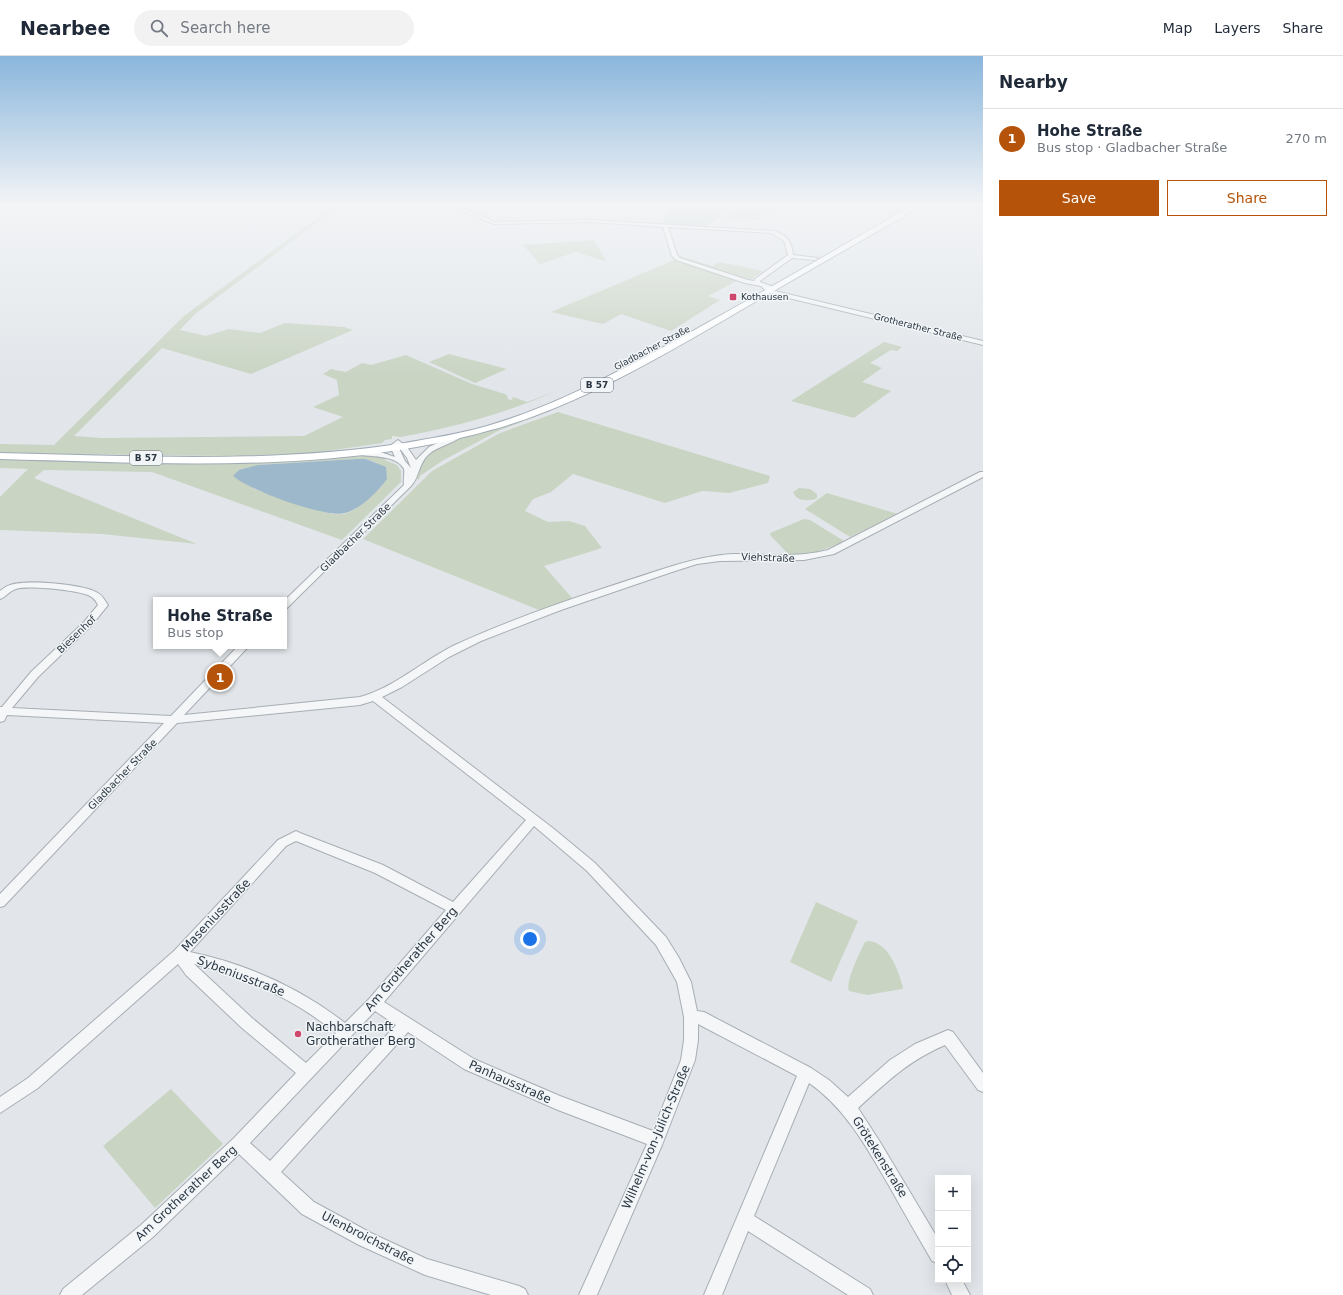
<!DOCTYPE html>
<html lang="en">
<head>
<meta charset="utf-8">
<style>
	:root { --surface:#fff; --page:#f2f2f3; --text:#1f2937; --muted:#747a83; --line:#e0e1e3; --accent:#b45309 }
	body { margin:0; font-family:"DejaVu Sans",sans-serif; background:var(--page); color:var(--text) }
	.controls { position:absolute; right:12px; bottom:12px; display:grid; overflow:hidden; border-radius:0px; box-shadow:0 4px 16px #0002 }
	.controls button { width:36px; height:36px; display:grid; place-items:center; padding:0; border:0; border-bottom:1px solid var(--line); background:var(--surface); color:var(--text); font:20px sans-serif }
	.you { position:absolute; left:530px; top:883px; width:14px; height:14px; margin:-10px; border:3px solid #fff; border-radius:50%; background:#1a73e8; box-shadow:0 0 0 6px #1a73e833 }
	.badge { display:grid; place-items:center; width:26px; height:26px; border-radius:50%; background:var(--accent); color:#fff; font-size:13px; font-weight:700 }
	.pin { position:absolute; translate:-50% -50%; border:2px solid #fff; box-shadow:0 1px 4px #0006 }
	.popup { position:absolute; left:153px; top:541px; width:134px; height:52px; box-sizing:border-box; display:grid; place-content:center; border-radius:0px; background:var(--surface); filter:drop-shadow(0 1px 3px #0005); font-size:13px; white-space:nowrap; color:var(--muted) }
	.popup b { font-size:15px; color:var(--text) }
	.popup::after { content:''; position:absolute; left:50%; top:100%; margin-left:-8px; border:8px solid transparent; border-top-color:var(--surface) }
	.list { margin:0; padding:0; list-style:none }
	h2 { display:flex; justify-content:space-between; align-items:center; height:52px; margin:0; padding:0 16px; font-size:17px }
	h2 small { font-size:13px; font-weight:400; color:var(--muted) }
	.list li { display:grid; grid-template-columns:26px 1fr auto; gap:12px; align-items:center; box-sizing:border-box; height:60px; padding:0 16px; border-top:1px solid var(--line) }
	.list b { display:block; font-size:15px; white-space:nowrap }
	.list p { margin:0; font-size:13px; white-space:nowrap; color:var(--muted) }
	.list em { font-size:13px; font-style:normal; color:var(--muted) }
	.actions { display:flex; gap:8px; padding:12px 16px }
	.actions a { flex:1; padding:9px 0; border:1px solid var(--accent); border-radius:0px; text-align:center; font-size:14px; color:var(--accent) }
	.actions .main { background:var(--accent); color:#fff }
	.icon { flex:none; width:22px; height:22px; fill:none; stroke:currentColor; stroke-width:2; stroke-linecap:round; stroke-linejoin:round }
	.map { position:relative; flex:none; width:983px; height:1239px; overflow:hidden }
	header { display:flex; align-items:center; gap:24px; box-sizing:border-box; height:56px; padding:0 20px; background:var(--surface); border-bottom:1px solid var(--line) }
	header strong { font-size:19px }
	nav { display:flex; gap:22px; margin-inline-start:auto; font-size:14px }
	.search { width:280px; height:36px; background:var(--page); display:flex; align-items:center; gap:10px; box-sizing:border-box; padding:0 14px; border-radius:22px; color:var(--muted); font-size:15px }
	main { display:flex }
	aside { flex:1; background:var(--surface) }
	.map>svg:first-child { display:block }
	.green { fill:#c9d4c3; fill-rule:evenodd }
	.water { fill:#9db8ca }
	.lines { fill:none; stroke-linecap:round; stroke-linejoin:round }
	.minor-casing { stroke:#a7aeb4; stroke-width:2 }
	.major-casing { stroke:#a1acb6; stroke-width:2 }
	.minor { fill:#f4f6f8; fill-rule:evenodd }
	.major { fill:#fff; fill-rule:evenodd }
	.poi-dot { fill:#ce476d; stroke:#f1f5f7; stroke-width:1.5 }
	.labels { text-anchor:middle; stroke-width:3; stroke-linejoin:round; paint-order:stroke }
	.far-poi-label { font-size:9px; fill:#2a3642; stroke:#f1f5f7; text-anchor:start }
	.far-street-label { font-size:9px; fill:#2a3642; stroke:#f1f5f7 }
	.shield { fill:#f1f5f7; stroke:#666f78; stroke-width:1 }
	.shield-label { font-size:9px; font-weight:bold; fill:#2a3642 }
	.street-label { font-size:10px; fill:#2a3642; stroke:#f1f5f7 }
	.near-street-label { font-size:12px; fill:#2a3642; stroke:#f1f5f7 }
	.near-poi-label { font-size:12px; fill:#2a3642; stroke:#f1f5f7; text-anchor:start }
</style>
</head>
<body>
<header>
<strong>Nearbee</strong>
<div class="search"><svg class="icon" aria-label="search" viewBox="0 0 24 24"><circle cx="10" cy="10" r="6"/><path d="M15 15l6 6"/></svg>Search here</div>
<nav><a>Map</a><a>Layers</a><a>Share</a></nav>
</header>
<main>
<div class="map">
<svg width="983" height="1239" viewBox="0 0 983 1239">
	<rect width="100%" height="100%" fill="#e2e6ea"/>
	<path class="green" d="M338,147H343L195,258L180,274L206,280L229,273L260,277L285,267L344,271L353,274L251,318L162,292L74,380L102,382L304,380L343,361L313,351L339,339L337,324L323,318L331,313L346,316L362,307L371,309L406,299L472,328L505,338L508,341L507,343L512,344L513,341L527,346L556,335C506,357 455,371 401,381L392,380V383L385,384L382,387L313,397L288,399L226,400L0,397V388L54,389L185,259Z
		M673,147H746L705,170L661,168Z
		M750,147H793C782,154 767,151 760,164L721,163Z
		M594,184L607,206L576,196L540,208L523,189Z
		M676,199L713,210L719,206L763,215L746,227L738,224L708,240L720,244L671,275L621,258L603,268L551,256L672,205L678,202Z
		M884,286L902,291L897,295L891,294L870,307L882,312L862,326L891,335L854,362L791,345Z
		M449,298L507,313L475,327L429,306Z
		M548,354L550,355L498,375L442,405L420,420L419,424L417,423L420,407L429,397L451,385L523,364Z
		M558,356L770,420L768,427L729,437L702,435L665,447L573,418L551,436L533,443L525,455L548,466L569,465L585,470L602,492L544,510L573,543L539,554L363,483L432,415L500,377Z
		M374,400L384,401L385,404L397,409L401,415V426L342,484L152,416L44,414L34,422L197,488L102,478L0,474V441L28,413L0,412V402ZM357,403H366L377,407L382,430C371,439 358,455 344,458C325,461 274,439 254,433L258,409Z
		M799,432L810,433L817,438V442C809,446 796,445 793,436Z
		M827,437L898,458L850,481L805,453Z
		M804,463L810,464L844,485C825,494 810,499 789,499L771,480L770,477Z
		M816,846L858,865L831,926L790,906Z
		M868,885C889,886 898,914 903,931L902,933L867,939L849,935C845,926 860,896 865,886Z
		M171,1033L223,1088L155,1152L103,1090Z"/>
	<path class="water" d="M357,403H366L386,411L387,423C378,435 361,453 345,457C327,463 247,433 233,420L239,414L258,409Z"/>
	<g class="lines">
		<g class="minor-casing">
			<path id="minor" d="M444,147H451L495,166L592,164L774,175C786,179 792,185 793,199L818,202L815,204L792,202L760,225V226L771,230L772,231L770,233L771,234L983,285V289L776,239L767,236L761,230L745,227L676,204L672,200L663,171L592,166L494,168ZM668,171L771,177L784,185L788,199L755,223L754,225L748,224L680,202L677,199Z
				M455,378H458L462,380C453,388 438,390 429,398C418,408 420,420 411,430L287,552L284,553V545L404,429C403,424 405,417 404,413C397,399 373,401 360,399V395L380,396L395,401L390,390L398,384L407,391L416,404L429,391ZM398,390L407,402L411,412L405,405Z
				M980,416H983V421L834,498L804,504L720,505L697,508L672,516L561,554L481,585L449,601L402,631L382,641L554,773L595,807L666,881L679,902L691,926L697,955L704,956L811,1012L829,1024L848,1041L890,1004L915,988L948,974L953,976L983,1017V1036L978,1034L945,989C908,1005 888,1025 858,1052L880,1086L938,1183V1207L932,1205C917,1179 902,1153 888,1128C866,1090 845,1052 809,1027L754,1160L870,1233L873,1239H848L748,1175L722,1239H704L797,1020L698,968V984L695,1004L662,1089L597,1239H579L647,1088L558,1054L464,1013L408,976L281,1116L314,1146L371,1177L427,1203L519,1230L525,1233L528,1239H491L425,1219L359,1189L302,1158L239,1098L153,1181L82,1239H60L63,1233L141,1169L234,1082L296,1017L242,972L186,919L178,908L38,1032L0,1057V1041L28,1022L174,895L278,784L296,775L300,777L383,809L453,846L526,764L373,645L360,649L177,667L4,850L0,851V838L164,667L7,659L4,665L0,666V651H2L31,616L84,566L98,549C96,545 94,542 90,540C78,534 28,529 16,533C9,535 6,541 0,543V535C3,533 6,530 10,529C26,523 84,528 98,537C103,540 105,545 108,549L91,570L38,621L12,652L171,660L238,590H249L184,659L360,641C396,631 422,605 455,589C523,558 595,535 666,512C688,505 711,499 734,498C766,498 797,502 828,494ZM534,770L587,815L656,889L677,926L684,961V984L681,1004L653,1075L560,1040L474,1003L384,946ZM296,785L375,817L446,854L369,943L345,967C300,932 247,908 190,896L286,790ZM194,908C246,921 294,943 336,977L306,1007L252,962ZM375,955L396,969L270,1105L250,1087Z
				M945,1224H962L970,1239H952Z"/>
		</g>
		<g class="major-casing">
			<path id="major" d="M916,147H924C908,159 890,168 873,178C841,196 810,214 779,232C690,283 590,347 491,374C332,419 163,407 0,403V397C135,400 271,408 405,387C432,382 460,378 487,370C559,349 625,312 691,276C766,234 841,191 916,147Z"/>
		</g>
		<use href="#minor" class="minor"/>
		<use href="#major" class="major"/>
	</g>
	<linearGradient id="sky" x2="0" y2="1"><stop stop-color="#8ab6dc"/><stop offset="0.46" stop-color="#f2f4f6"/><stop offset="1" stop-color="#f2f4f6" stop-opacity="0"/></linearGradient>
	<rect width="983" height="321" fill="url(#sky)"/>
	<g class="poi-dot">
		<rect x="729" y="237" width="8" height="8" rx="2"/>
		<circle cx="298" cy="978" r="4"/>
	</g>
	<g class="labels">
		<g class="far-poi-label">
			<text x="741" y="244">Kothausen</text>
		</g>
		<g class="far-street-label">
			<text transform="translate(918 271) rotate(14)" y="3">Grotherather Straße</text>
			<text transform="translate(652 292) rotate(-28)" y="3">Gladbacher Straße</text>
		</g>
		<g class="shield">
			<rect x="581" y="322" width="32" height="14" rx="3"/>
			<rect x="130" y="395" width="32" height="14" rx="3"/>
		</g>
		<g class="shield-label">
			<text x="597" y="332">B 57</text>
			<text x="146" y="405">B 57</text>
		</g>
		<g class="street-label">
			<text transform="translate(355 481) rotate(-44)" y="4">Gladbacher Straße</text>
			<text transform="translate(768 501) rotate(2)" y="4">Viehstraße</text>
			<text transform="translate(76 578) rotate(-44)" y="4">Biesenhof</text>
			<text transform="translate(122 718) rotate(-46)" y="4">Gladbacher Straße</text>
		</g>
		<g class="near-street-label">
			<text transform="translate(216 859) rotate(-47)" y="4">Maseniusstraße</text>
			<text transform="translate(411 903) rotate(-49)" y="4">Am Grotherather Berg</text>
			<text transform="translate(241 920) rotate(21)" y="4">Sybeniusstraße</text>
			<text transform="translate(510 1026) rotate(24)" y="4">Panhausstraße</text>
			<text transform="translate(656 1081) rotate(-67)" y="4">Wilhelm-von-Jülich-Straße</text>
			<text transform="translate(880 1101) rotate(58)" y="4">Grötekenstraße</text>
			<text transform="translate(186 1137) rotate(-43)" y="4">Am Grotherather Berg</text>
			<text transform="translate(368 1182) rotate(27)" y="4">Ulenbroichstraße</text>
		</g>
		<g class="near-poi-label">
			<text x="306" y="975">Nachbarschaft<tspan x="306" dy="14">Grotherather Berg</tspan></text>
		</g>
	</g>
</svg>
<div class="controls">
<button>+</button>
<button>−</button>
<button><svg class="icon" aria-label="locate" viewBox="0 0 24 24"><circle cx="12" cy="12" r="6"/><path d="M12 2v4M12 18v4M2 12h4M18 12h4"/></svg></button>
</div>
<div class="you"></div>
<div class="pin badge" style="left:220px;top:621px">1</div>
<div class="popup"><b>Hohe Straße</b>Bus stop</div>
</div>
<aside>
<h2>Nearby<small></small></h2>
<ul class="list">
<li><span class="badge">1</span><div><b>Hohe Straße</b><p>Bus stop · Gladbacher Straße</p></div><em>270 m</em></li>
</ul>
<div class="actions"><a class="main">Save</a><a>Share</a></div>
</aside>
</main>
</body>
</html>
